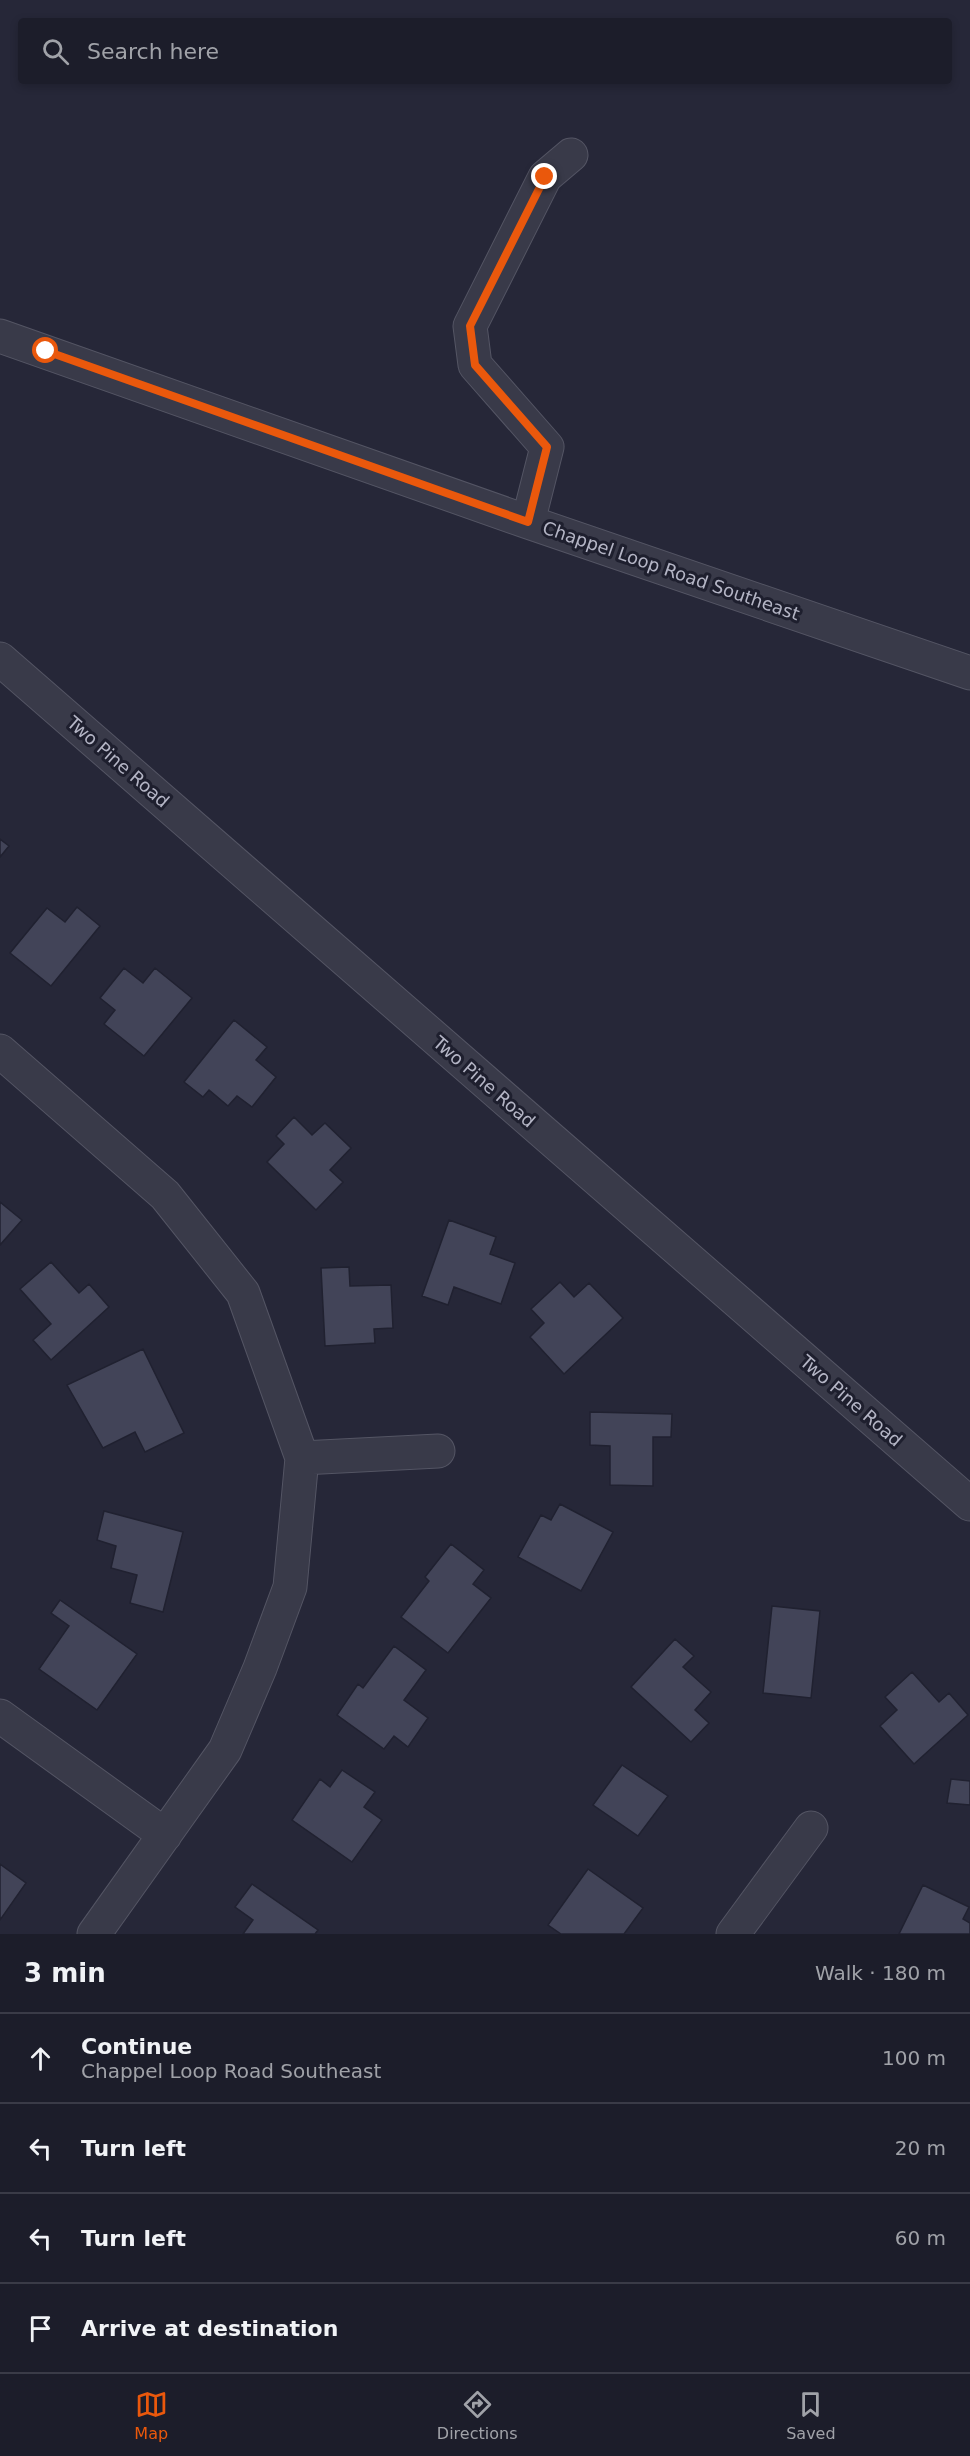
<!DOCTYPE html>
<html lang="en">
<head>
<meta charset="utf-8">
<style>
	:root { --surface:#1c1d2a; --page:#252632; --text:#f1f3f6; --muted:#a0a2a8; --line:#3a3b47; --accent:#ea580c }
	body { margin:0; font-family:"DejaVu Sans",sans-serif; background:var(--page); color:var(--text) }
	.stop { position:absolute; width:18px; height:18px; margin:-14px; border:4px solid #ea580c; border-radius:50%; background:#fff }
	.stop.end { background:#ea580c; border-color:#fff; box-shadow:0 2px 6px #0008 }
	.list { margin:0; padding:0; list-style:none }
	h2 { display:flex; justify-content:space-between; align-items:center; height:78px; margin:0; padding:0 24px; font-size:26px }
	h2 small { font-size:20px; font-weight:400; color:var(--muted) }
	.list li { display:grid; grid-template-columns:39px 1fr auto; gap:18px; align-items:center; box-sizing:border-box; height:90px; padding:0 24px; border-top:2px solid var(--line) }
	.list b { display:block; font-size:22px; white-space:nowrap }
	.list p { margin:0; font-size:20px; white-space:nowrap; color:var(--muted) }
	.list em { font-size:20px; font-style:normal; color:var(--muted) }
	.icon { flex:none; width:33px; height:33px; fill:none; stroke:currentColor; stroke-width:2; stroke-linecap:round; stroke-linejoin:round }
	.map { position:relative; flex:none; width:970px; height:1934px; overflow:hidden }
	.search { position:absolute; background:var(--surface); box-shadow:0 3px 9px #0003; left:18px; right:18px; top:18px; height:66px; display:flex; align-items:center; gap:15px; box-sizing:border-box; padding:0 21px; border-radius:6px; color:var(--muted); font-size:22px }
	.sheet { height:438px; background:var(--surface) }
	nav { display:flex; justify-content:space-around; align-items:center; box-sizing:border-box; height:84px; border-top:2px solid var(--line); background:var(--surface); font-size:16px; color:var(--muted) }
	nav a { display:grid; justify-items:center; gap:3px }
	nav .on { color:var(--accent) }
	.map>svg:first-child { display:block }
	.building { fill:#424458; stroke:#202130; stroke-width:1.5 }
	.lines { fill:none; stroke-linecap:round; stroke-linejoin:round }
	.minor-casing { stroke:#545564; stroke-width:35 }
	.minor { stroke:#393a49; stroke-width:33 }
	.route { stroke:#ea580c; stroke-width:8 }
	.labels { text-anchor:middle; stroke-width:6; stroke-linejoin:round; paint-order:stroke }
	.street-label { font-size:18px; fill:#b4b5c5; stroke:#1e1f2e }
</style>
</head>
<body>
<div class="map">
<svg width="970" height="1934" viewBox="0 0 970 1934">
	<rect width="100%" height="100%" fill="#262738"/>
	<path class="building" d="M0,839L9,846L0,857Z
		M77,907L100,926L51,986L10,953L47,908L65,922Z
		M124,968L143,983L155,968L192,998L144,1056L104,1024L115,1010L100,998Z
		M234,1020L267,1047L256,1060L276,1077L252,1107L237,1096L228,1106L209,1090L203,1097L184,1082Z
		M294,1117L312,1135L325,1123L351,1148L330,1170L343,1182L316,1210L267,1162L284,1144L276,1136Z
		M0,1202L22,1220L0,1245Z
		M449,1220L496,1237L490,1254L515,1263L501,1304L454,1287L448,1305L422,1296Z
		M51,1262L79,1293L89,1284L109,1307L51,1360L33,1340L51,1324L20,1289Z
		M349,1267L350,1286L391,1285L393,1328L374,1329L375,1343L325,1346L321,1268Z
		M560,1282L574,1297L589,1283L623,1318L564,1374L530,1337L544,1323L531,1309Z
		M143,1349L184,1433L145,1452L135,1432L103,1448L67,1385Z
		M590,1412L672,1414L671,1437H653V1486L610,1485V1446L590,1445Z
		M560,1504L613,1532L581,1591L518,1557L541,1515L551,1520Z
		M104,1511L183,1532L163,1612L130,1603L137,1575L111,1568L116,1546L97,1540Z
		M451,1544L484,1570L473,1584L491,1598L448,1653L401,1617L429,1581L425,1577Z
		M60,1600L137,1654L97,1710L39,1669L69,1626L51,1613Z
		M772,1606L820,1611L811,1698L763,1693Z
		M675,1639L694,1656L683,1667L711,1692L695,1710L709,1723L691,1742L631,1687Z
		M394,1646L426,1670L404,1700L428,1718L408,1747L394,1736L384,1749L337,1715L358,1684L363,1688Z
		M912,1672L939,1702L949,1693L968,1715L914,1764L880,1726L897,1710L885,1697Z
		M622,1765L668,1796L638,1836L593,1805Z
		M342,1770L375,1792L364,1807L382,1820L352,1862L292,1820L320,1779L330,1787Z
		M951,1779L970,1781V1805L947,1803Z
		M0,1864L26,1883L0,1920Z
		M588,1869L643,1908L624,1934H561L548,1925Z
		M252,1884L318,1930L315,1934H243L253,1920L235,1907Z
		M923,1885L969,1907L963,1919L970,1923V1934H899Z"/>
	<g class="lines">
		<g class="minor-casing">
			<path id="minor" d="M0,336L528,522L970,673
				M528,522L547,447L475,365L470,326L545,177L571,155
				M0,659L970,1504
				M0,1051L165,1195L243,1293L302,1458L290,1587L260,1668L225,1750L94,1934
				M302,1458L438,1451
				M0,1716L165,1835
				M733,1934L811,1828"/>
		</g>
		<use href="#minor" class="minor"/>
	</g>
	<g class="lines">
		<path class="route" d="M46,351L528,522L547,447L475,365L470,326L545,177"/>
	</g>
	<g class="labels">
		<g class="street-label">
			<text transform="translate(671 571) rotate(19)" y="6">Chappel Loop Road Southeast</text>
			<text transform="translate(118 762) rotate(41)" y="6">Two Pine Road</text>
			<text transform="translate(484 1082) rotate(41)" y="6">Two Pine Road</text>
			<text transform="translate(851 1401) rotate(41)" y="6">Two Pine Road</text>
		</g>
	</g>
</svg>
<div class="stop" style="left:46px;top:351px"></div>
<div class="stop end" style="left:545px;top:177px"></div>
<div class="search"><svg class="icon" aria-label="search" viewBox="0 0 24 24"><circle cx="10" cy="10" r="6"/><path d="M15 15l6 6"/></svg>Search here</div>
</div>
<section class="sheet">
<h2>3 min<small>Walk · 180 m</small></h2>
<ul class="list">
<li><svg class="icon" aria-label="ahead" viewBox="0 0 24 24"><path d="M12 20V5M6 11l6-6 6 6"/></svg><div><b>Continue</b><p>Chappel Loop Road Southeast</p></div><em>100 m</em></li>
<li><svg class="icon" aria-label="left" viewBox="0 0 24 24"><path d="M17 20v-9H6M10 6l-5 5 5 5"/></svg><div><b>Turn left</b></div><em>20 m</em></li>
<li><svg class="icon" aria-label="left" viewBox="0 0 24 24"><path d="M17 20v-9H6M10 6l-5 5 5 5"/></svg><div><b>Turn left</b></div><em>60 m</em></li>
<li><svg class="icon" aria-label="arrive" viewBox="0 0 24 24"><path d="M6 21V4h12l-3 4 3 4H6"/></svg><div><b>Arrive at destination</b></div></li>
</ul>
</section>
<nav>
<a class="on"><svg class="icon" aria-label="map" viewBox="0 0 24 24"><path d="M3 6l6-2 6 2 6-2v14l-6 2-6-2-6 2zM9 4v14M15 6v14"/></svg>Map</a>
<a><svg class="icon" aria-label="directions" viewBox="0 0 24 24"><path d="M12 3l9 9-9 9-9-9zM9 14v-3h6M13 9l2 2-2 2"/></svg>Directions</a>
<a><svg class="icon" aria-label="saved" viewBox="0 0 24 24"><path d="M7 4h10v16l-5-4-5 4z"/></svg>Saved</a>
</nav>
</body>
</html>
